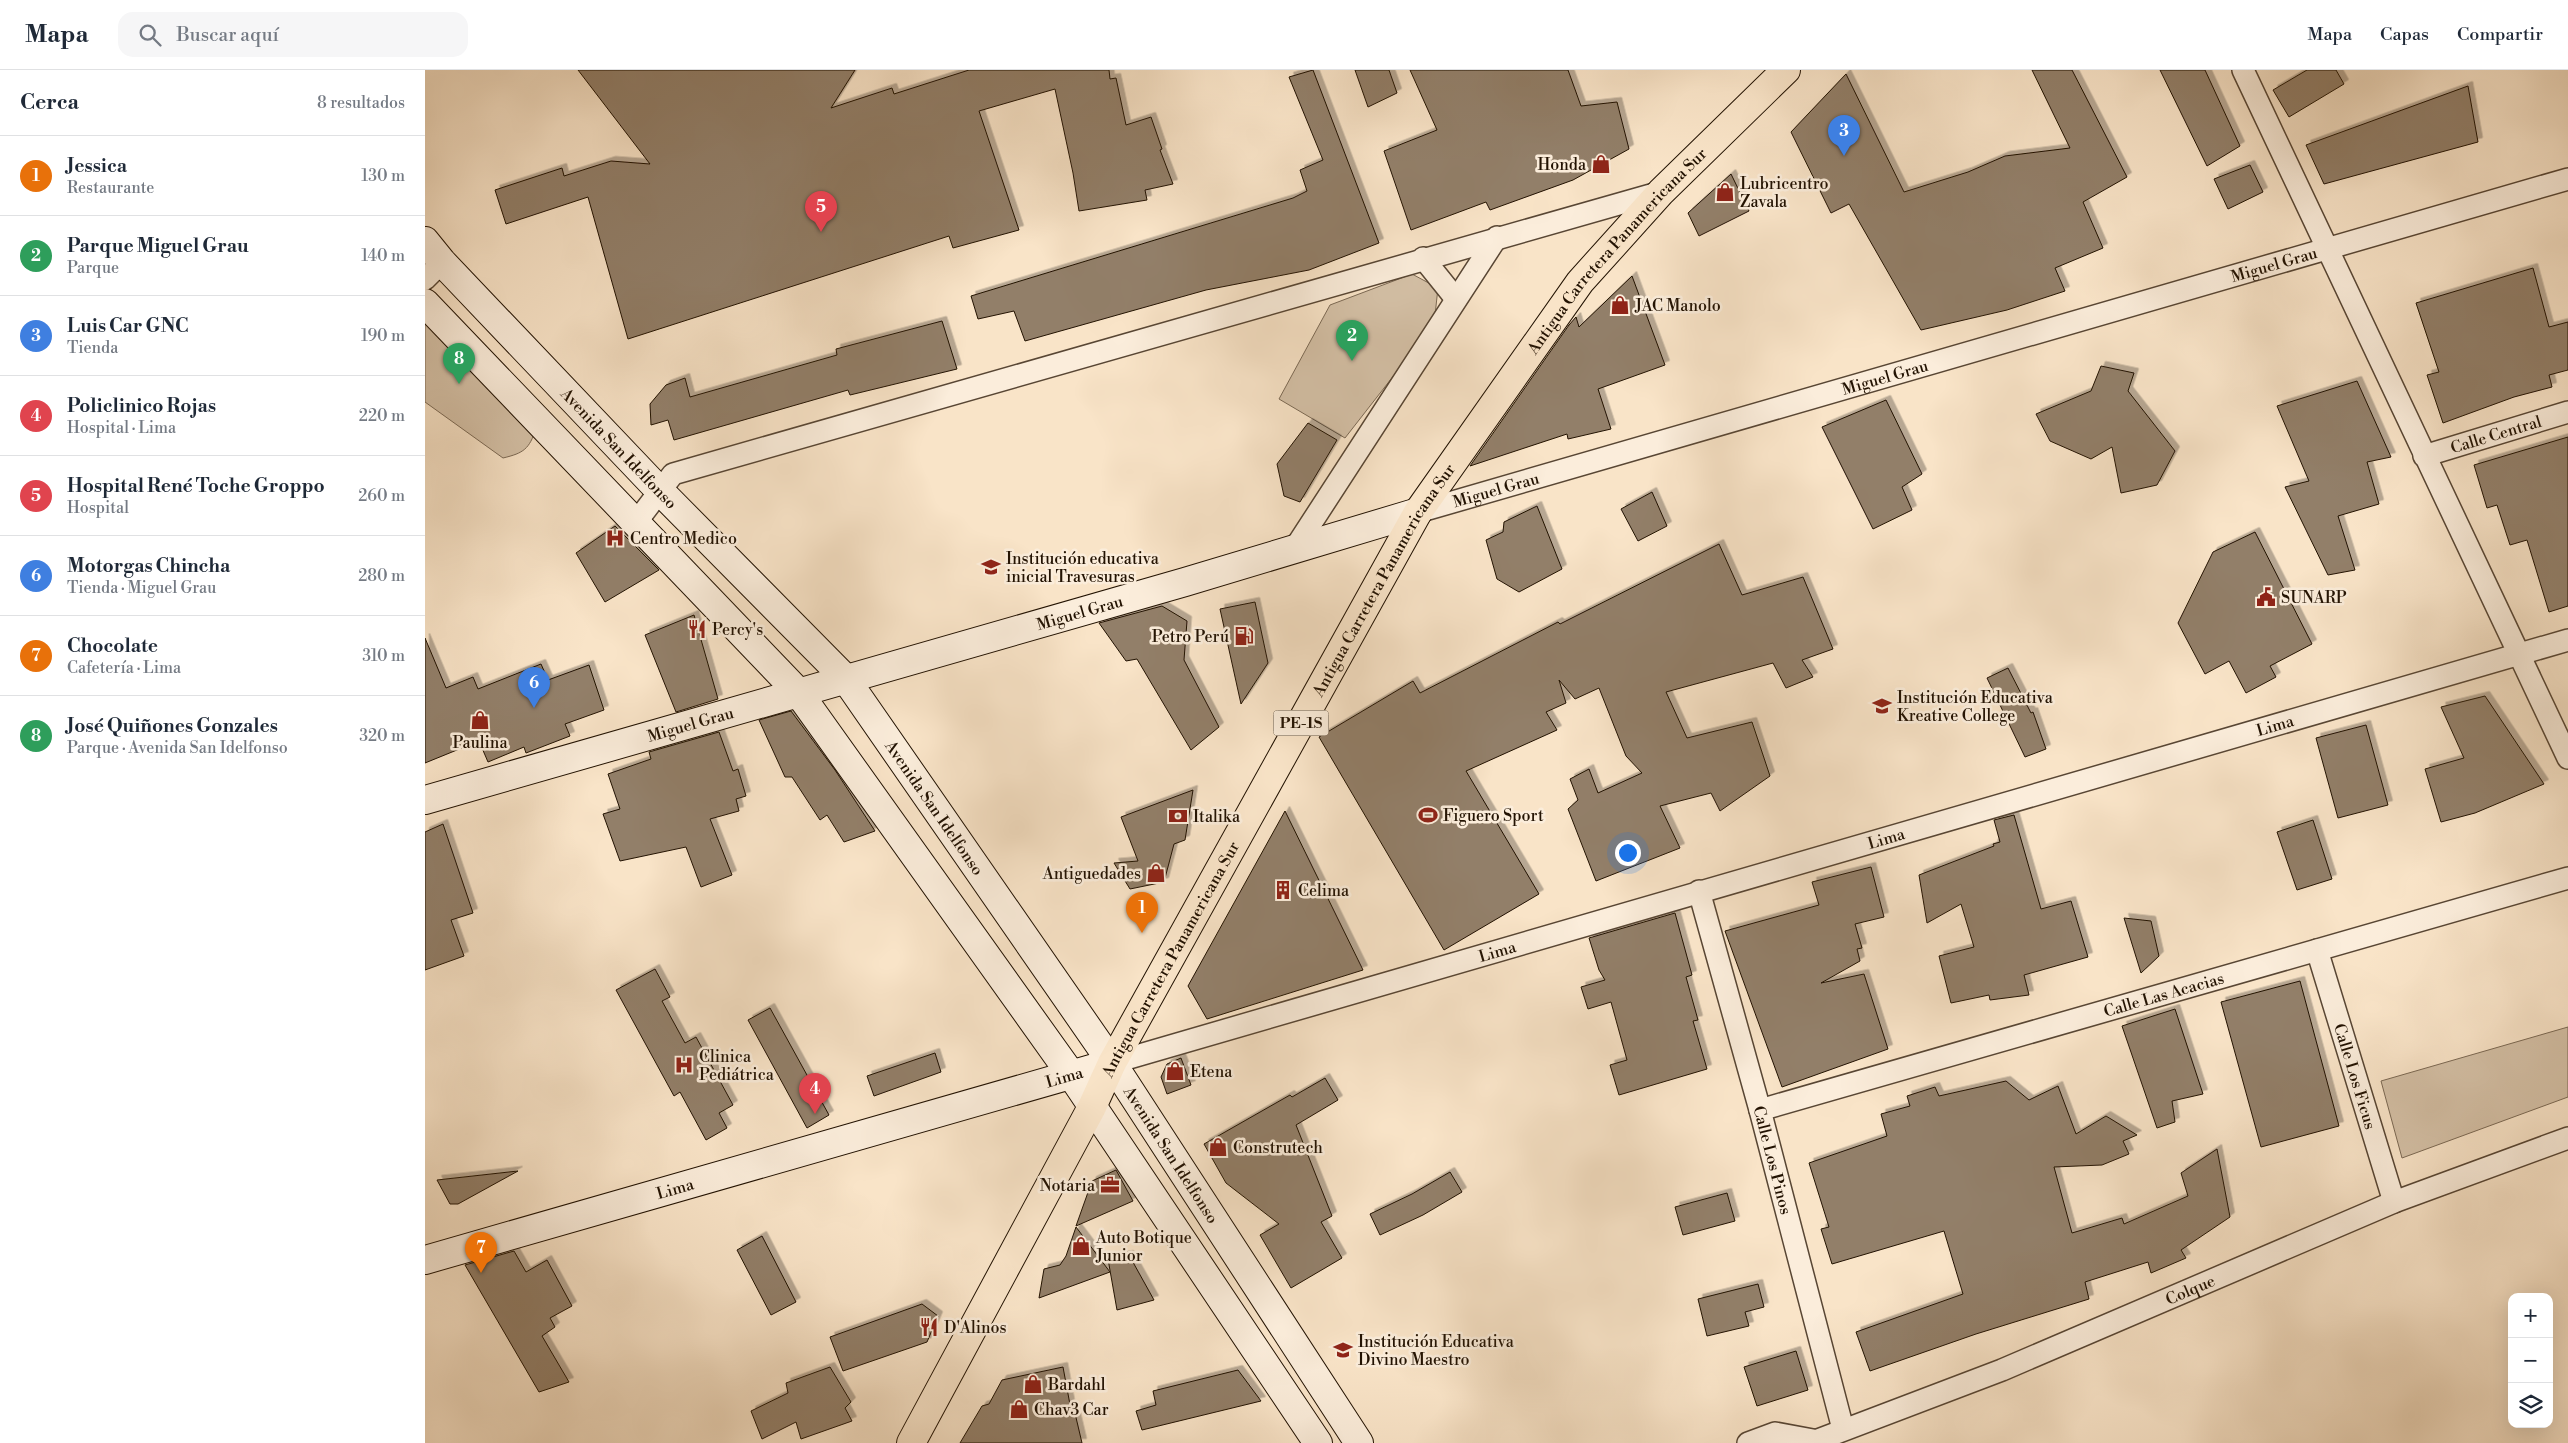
<!DOCTYPE html>
<html lang="es">
<head>
<meta charset="utf-8">
<style>
	:root { --surface:#fff; --page:#f6f6f7; --text:#1f2937; --muted:#747a83; --line:#e0e1e3; --accent:#0b8043 }
	body { margin:0; font-family:"Libre Bodoni",serif; background:var(--page); color:var(--text) }
	.controls { position:absolute; right:15px; bottom:15px; display:grid; overflow:hidden; border-radius:10px; box-shadow:0 5px 20px #0002 }
	.controls button { width:45px; height:45px; display:grid; place-items:center; padding:0; border:0; border-bottom:1px solid var(--line); background:var(--surface); color:var(--text); font:25px sans-serif }
	.you { position:absolute; left:1202px; top:782px; width:18px; height:18px; margin:-12px; border:4px solid #fff; border-radius:50%; background:#1a73e8; box-shadow:0 0 0 8px #1a73e833 }
	.badge { display:grid; place-items:center; width:32px; height:32px; border-radius:50%; background:var(--accent); color:#fff; font-size:16px; font-weight:700 }
	.pin { position:absolute; translate:-50% -41px; filter:drop-shadow(0 1px 2px #0008) }
	.pin::after { content:''; position:absolute; top:26px; width:18px; height:15px; background:inherit; clip-path:polygon(0 0,100% 0,50% 100%) }
	.list { margin:0; padding:0; list-style:none }
	h2 { display:flex; justify-content:space-between; align-items:center; height:65px; margin:0; padding:0 20px; font-size:21px }
	h2 small { font-size:16px; font-weight:400; color:var(--muted) }
	.list li { display:grid; grid-template-columns:32px 1fr auto; gap:15px; align-items:center; box-sizing:border-box; height:80px; padding:0 20px; border-top:1px solid var(--line) }
	.list b { display:block; font-size:19px; white-space:nowrap }
	.list p { margin:0; font-size:16px; white-space:nowrap; color:var(--muted) }
	.list em { font-size:16px; font-style:normal; color:var(--muted) }
	.icon { flex:none; width:28px; height:28px; fill:none; stroke:currentColor; stroke-width:2; stroke-linecap:round; stroke-linejoin:round }
	.map { position:relative; flex:none; width:2143px; height:1373px; overflow:hidden }
	header { display:flex; align-items:center; gap:30px; box-sizing:border-box; height:70px; padding:0 25px; background:var(--surface); border-bottom:1px solid var(--line) }
	header strong { font-size:24px }
	nav { display:flex; gap:28px; margin-inline-start:auto; font-size:18px }
	.search { width:350px; height:45px; background:var(--page); display:flex; align-items:center; gap:12px; box-sizing:border-box; padding:0 18px; border-radius:15px; color:var(--muted); font-size:19px }
	main { display:flex }
	aside { flex:1; background:var(--surface) }
	.map>svg:first-child { display:block }
	.green { fill:#d4c0a6; stroke:#7b6954 }
	.building { fill:#927f69; stroke:#221202; filter:url(#shadow) }
	.lines { fill:none; stroke-linecap:round; stroke-linejoin:round }
	.street-casing { stroke:#584634; stroke-width:24 }
	.secondary-casing { stroke:#221202; stroke-width:30 }
	.highway-casing { stroke:#221202; stroke-width:30 }
	.street { stroke:#fbeddb; stroke-width:21 }
	.secondary { stroke:#fbeddb; stroke-width:28 }
	.highway { stroke:#f9e4c8; stroke-width:28 }
	.labels { text-anchor:middle; stroke-width:5; stroke-linejoin:round; paint-order:stroke }
	.shield { fill:#fbeddb; stroke:#635443; stroke-width:1 }
	.shield-label { font-size:15px; font-weight:bold; fill:#221202 }
	.poi-label { font-size:16px; fill:#221202; stroke:#fbeddb; text-anchor:start }
	.street-label { font-size:16px; fill:#221202; stroke:#fbeddb }
</style>
</head>
<body>
<header>
<strong>Mapa</strong>
<div class="search"><svg class="icon" aria-label="search" viewBox="0 0 24 24"><circle cx="10" cy="10" r="6"/><path d="M15 15l6 6"/></svg>Buscar aquí</div>
<nav><a>Mapa</a><a>Capas</a><a>Compartir</a></nav>
</header>
<main>
<aside>
<h2>Cerca<small>8 resultados</small></h2>
<ul class="list">
<li><span class="badge" style="background:#e8710a">1</span><div><b>Jessica</b><p>Restaurante</p></div><em>130 m</em></li>
<li><span class="badge" style="background:#2e9e5b">2</span><div><b>Parque Miguel Grau</b><p>Parque</p></div><em>140 m</em></li>
<li><span class="badge" style="background:#3f7fe0">3</span><div><b>Luis Car GNC</b><p>Tienda</p></div><em>190 m</em></li>
<li><span class="badge" style="background:#e0444e">4</span><div><b>Policlinico Rojas</b><p>Hospital · Lima</p></div><em>220 m</em></li>
<li><span class="badge" style="background:#e0444e">5</span><div><b>Hospital René Toche Groppo</b><p>Hospital</p></div><em>260 m</em></li>
<li><span class="badge" style="background:#3f7fe0">6</span><div><b>Motorgas Chincha</b><p>Tienda · Miguel Grau</p></div><em>280 m</em></li>
<li><span class="badge" style="background:#e8710a">7</span><div><b>Chocolate</b><p>Cafetería · Lima</p></div><em>310 m</em></li>
<li><span class="badge" style="background:#2e9e5b">8</span><div><b>José Quiñones Gonzales</b><p>Parque · Avenida San Idelfonso</p></div><em>320 m</em></li>
</ul>
</aside>
<div class="map">
<svg width="2143" height="1373" viewBox="0 0 2143 1373">
	<defs>
		<filter id="shadow"><feDropShadow dx="4.5" dy="-4.5" stdDeviation="0" flood-color="#0004"/></filter>
	</defs>
	<rect width="100%" height="100%" fill="#f9e4c8"/>
	<filter id="stains"><feTurbulence type="fractalNoise" baseFrequency=".004" numOctaves="4"/><feColorMatrix values="0 0 0 0 .2 0 0 0 0 .09 0 0 0 0 .02 0 0 0 .5 -.17"/></filter>
	<radialGradient id="worn" r=".72"><stop offset=".6" stop-color="#630" stop-opacity="0"/><stop offset="1" stop-color="#630" stop-opacity=".3"/></radialGradient>
	<path class="green" d="M987,204L1013,218L1009,254L920,368L854,329L905,235Z
		M0,248L111,359C104,379 99,383 78,388L0,332Z
		M2143,957V1027L1977,1088L1956,1011Z"/>
	<path class="building" d="M153,0H430L406,38L467,18L469,24L544,0H684L685,9L691,8L701,55L726,47L737,79L735,80L748,114L720,120L722,130L654,141L648,103L630,19L554,41L594,160L528,178L524,166L203,269L163,127L81,154L70,120L137,98L139,106L186,91L225,94Z
		M888,0L954,173L884,200L781,220L600,271L589,241L553,249L546,226L868,128L882,121L875,100L898,90L864,7Z
		M930,0H964L972,23L943,37Z
		M985,0H1143L1156,36L1192,32L1204,79L1148,110L1065,140L1061,132L986,160L959,81L1012,60Z
		M1607,0H1647L1702,107L1658,132L1678,178L1630,198L1640,221L1582,240L1496,260L1424,134L1406,143L1366,62L1421,4L1479,122L1543,102L1580,86L1645,78Z
		M1735,0H1780L1815,76L1782,96Z
		M1882,0H1911L1919,14L1864,47L1848,20Z
		M2043,16L2053,72L1899,114L1881,75Z
		M1825,95L1838,122L1803,139L1789,109Z
		M1306,104L1324,141L1274,166L1263,143Z
		M2108,198L2124,257L2143,252V300L2124,305L2127,317L2089,327L2018,353L2002,305L2014,302L1991,233Z
		M1207,206L1240,295L1173,319L1186,359L1143,369L1142,364L1045,396L1144,255L1151,247L1154,257Z
		M517,251L532,299L425,325L423,320L249,370L243,350L226,355L225,334L241,315L260,308L265,327L412,285L411,279Z
		M1676,296L1709,303L1703,321L1750,381L1732,415L1696,423L1687,377L1666,389L1625,371L1611,344L1666,321Z
		M1932,311L1966,387L1942,392L1954,434L1913,446L1930,500L1903,505L1860,417L1884,411L1852,336Z
		M1461,330L1497,404L1477,417L1487,440L1448,459L1397,357Z
		M883,353L912,370L875,432L859,426L852,394Z
		M2143,367V536L2124,542L2102,470L2085,475L2072,435L2062,438L2049,395Z
		M1227,422L1242,456L1213,471L1196,439Z
		M1112,436L1137,499L1094,522L1072,509L1061,470L1078,462L1079,452Z
		M190,456L234,500L180,532L151,483Z
		M1830,462L1887,574L1845,596L1851,607L1821,623L1804,591L1780,604L1753,553L1788,482Z
		M1294,474L1317,525L1378,507L1408,579L1377,590L1388,607L1361,618L1348,593L1241,622L1262,668L1327,652L1345,706L1295,741L1286,723L1235,736L1255,778L1171,811L1143,739L1153,730L1145,709L1164,699L1173,723L1217,703L1201,686L1174,618L1150,629L1134,610L1141,633L1121,642L1132,660L1041,701L1114,824L1019,880L894,667L988,611L995,623L1133,552L1135,554Z
		M830,532L843,593L816,634L795,539Z
		M737,536L762,551L759,590L794,657L766,680L712,589L701,591L674,553Z
		M269,545L293,629L251,642L220,565Z
		M0,568L21,618L48,607L53,619L116,594L123,610L164,595L179,640L140,654L145,666L101,683L99,677L63,692L54,671L0,693Z
		M1583,598L1606,643L1608,642L1621,679L1600,687L1562,608Z
		M2060,626L2119,714L2050,743L2016,752L2000,699L2039,688L2016,637Z
		M366,641L410,700L450,761L419,772L402,745L395,750L367,707H360L334,650Z
		M1941,655L1963,735L1913,748L1891,668Z
		M294,662L308,701L313,699L321,726L311,729L314,741L285,749L307,805L276,817L261,777L195,791L178,744L195,739L183,704L226,689L224,682Z
		M768,720L760,770L749,774L739,812L705,819L689,793L713,791L696,747Z
		M860,741L938,900L782,949L763,916Z
		M1589,745L1616,839L1646,831L1663,887L1599,905L1604,925L1565,930L1564,925L1526,933L1514,886L1549,877L1536,834L1502,853L1494,805L1569,776L1568,774L1575,772L1569,750Z
		M1888,750L1907,809L1872,820L1852,762Z
		M18,754L48,843L26,850L39,886L0,900V762Z
		M1446,797L1459,847L1430,854L1437,878L1432,879L1435,891L1396,913L1439,904L1463,979L1357,1017L1300,861L1394,835L1387,812Z
		M1250,843L1267,905L1261,907L1273,950L1268,951L1282,999L1194,1025L1185,995L1202,990L1186,932L1163,939L1156,917L1180,910L1174,900L1164,868Z
		M1699,848L1726,851L1734,886L1716,903Z
		M230,899L245,927L237,931L260,973L271,967L308,1035L294,1043L302,1058L281,1070L255,1022L249,1026L191,920Z
		M1875,911L1914,1056L1836,1077L1796,932Z
		M345,938L404,1045L382,1058L323,950Z
		M1750,939L1778,1024L1747,1031L1750,1052L1732,1058L1697,956Z
		M510,983L516,1002L449,1026L442,1006Z
		M756,988L766,1015L742,1024L736,1007L742,994Z
		M900,1008L913,1030L871,1055L907,1146L896,1152L917,1188L866,1218L835,1165L854,1154L801,1113L779,1074L865,1025L867,1027Z
		M1581,1011L1604,1030L1633,1016L1651,1064L1681,1046L1712,1065L1698,1071L1704,1084L1677,1095L1629,1097L1647,1163L1697,1148L1699,1154L1763,1126L1756,1103L1792,1079L1805,1147L1756,1180L1761,1188L1726,1203L1723,1192L1660,1212L1664,1229L1551,1264L1445,1301L1431,1262L1538,1224L1519,1161L1407,1194L1396,1159L1404,1157L1384,1093L1462,1066L1456,1044L1485,1036L1482,1026L1510,1017L1514,1026Z
		M691,1100L708,1131L651,1156L667,1111Z
		M93,1101L33,1134H25L12,1110Z
		M1025,1102L1037,1122L998,1145L955,1165L945,1144L987,1124Z
		M1302,1123L1310,1151L1258,1165L1250,1137Z
		M651,1157L685,1202L614,1228L619,1199L635,1195L641,1186Z
		M337,1166L371,1232L346,1245L312,1180Z
		M89,1181L101,1202L122,1190L147,1236L125,1248L130,1257L117,1266L144,1312L114,1322L40,1195Z
		M704,1185L729,1230L692,1240L683,1189Z
		M1333,1214L1339,1237L1320,1242L1324,1256L1282,1266L1273,1229Z
		M497,1234L513,1246L502,1272L418,1301L405,1267Z
		M1371,1281L1383,1320L1332,1336L1319,1297Z
		M405,1297L426,1332L420,1338L427,1351L376,1369L371,1352L337,1369L326,1341L363,1323L361,1313Z
		M638,1297L646,1340L649,1339L657,1373H535L557,1336L564,1334L577,1310Z
		M813,1300L836,1331L717,1360L711,1341L731,1335L728,1321Z"/>
	<g class="lines">
		<g class="street-casing">
			<g id="street">
				<path d="M1818,0L2143,688"/>
				<path d="M998,188L1031,229"/>
				<path d="M0,209L17,192"/>
				<path id="s1" d="M1999,386L2143,342"/>
				<path id="s2" d="M993,442L2143,109"/>
				<path d="M212,451L248,404L1236,122"/>
				<path d="M870,478L1072,167"/>
				<path id="s3" d="M1274,821L1335,1040L1418,1359"/>
				<path id="s4" d="M1892,880L1969,1132"/>
				<path id="s5" d="M687,993L2143,570"/>
				<path id="s6" d="M1335,1040C1604,962 1874,886 2143,808"/>
				<path d="M1323,1373L1350,1363L1388,1370"/>
				<path id="s7" d="M1385,1373L1577,1300L1969,1132L2143,1068"/>
			</g>
		</g>
		<g class="secondary-casing">
			<g id="secondary">
				<path id="s8" d="M0,171L17,192L235,421L420,608L687,993L934,1373"/>
				<path d="M0,233L373,622L645,1003L893,1373"/>
				<path id="s9" d="M0,730L760,512L993,442"/>
				<path id="s10" d="M0,1190L687,993"/>
			</g>
		</g>
		<g class="highway-casing">
			<g id="highway">
				<path id="s11" d="M486,1373L667,1037L687,993L993,442L1155,212L1236,122L1361,0"/>
			</g>
		</g>
		<use href="#street" class="street"/>
		<use href="#secondary" class="secondary"/>
		<use href="#highway" class="highway"/>
	</g>
	<defs>
		<g id="shop-bare" transform="scale(1.5)"><path d="M-5-2.5h2.3a2.7 3.5 0 0 1 5.4 0H5L5.5 6h-11ZM-1.5-2.5h3a1.5 2.3 0 0 0-3 0Z" fill="#8f2418" stroke="#fbeddb" stroke-width="2.5" paint-order="stroke"/></g>
		<g id="hospital-bare" transform="scale(1.5)"><path d="M-5-5h3v3.5h4V-5h3V5h-3V1.5h-4V5h-3Z" fill="#8f2418" stroke="#fbeddb" stroke-width="2.5" paint-order="stroke"/></g>
		<g id="school-bare" transform="scale(1.5)"><path d="M0-5L7-2L0 1L-7-2ZM-4 1L0 2.5L4 1V4Q0 6-4 4Z" fill="#8f2418" stroke="#fbeddb" stroke-width="2.5" paint-order="stroke"/></g>
		<g id="civic-bare" transform="scale(1.5)"><path d="M-.6-6.5H3V-4.5H.6V-3L4-1V1h2V6H-6V1h2V-1L-.6-3ZM-1.2 2.5V6h2.4V2.5Z" fill="#8f2418" stroke="#fbeddb" stroke-width="2.5" paint-order="stroke"/></g>
		<g id="restaurant-bare" transform="scale(1.5)"><path d="M-5-6h1v4h1v-4h1v4h1v-4h1v5L-1.5 .5V6h-2V.5L-5-1ZM5-6V6H3V1.5H1.5Q1.5-4 5-6Z" fill="#8f2418" stroke="#fbeddb" stroke-width="2.5" paint-order="stroke"/></g>
		<g id="fuel-bare" transform="scale(1.5)"><path d="M-5.5-6h7V0h2V4h1.3V-2.5L3-4.5l.8-.8L6-3V5H2.5V1h-1V6h-7ZM-4.2-4.7v3.2H.2V-4.7Z" fill="#8f2418" stroke="#fbeddb" stroke-width="2.5" paint-order="stroke"/></g>
		<g id="stadium-bare" transform="scale(1.5)"><path d="M0-5a6.5 5 0 1 0 0 10a6.5 5 0 1 0 0-10ZM-3.5-1.8h7v3.6h-7Z" fill="#8f2418" stroke="#fbeddb" stroke-width="2.5" paint-order="stroke"/></g>
		<g id="bank-bare" transform="scale(1.5)"><path d="M-6-4H6V4H-6ZM0-2.3a2.3 2.3 0 1 0 0 4.6a2.3 2.3 0 1 0 0-4.6Z" fill="#8f2418" stroke="#fbeddb" stroke-width="2.5" paint-order="stroke"/></g>
		<g id="building-bare" transform="scale(1.5)"><path d="M-4-6H4V6H1V3H-1V6H-4ZM-2.5-4.3h1.7v1.8h-1.7ZM.8-4.3h1.7v1.8H.8ZM-2.5-1h1.7V.8h-1.7ZM.8-1h1.7V.8H.8Z" fill="#8f2418" stroke="#fbeddb" stroke-width="2.5" paint-order="stroke"/></g>
		<g id="office-bare" transform="scale(1.5)"><path d="M-6-3h4V-5.5h4V-3h4V5H-6ZM-1-4.5V-3h2v-1.5ZM-6 0V1H6V0Z" fill="#8f2418" stroke="#fbeddb" stroke-width="2.5" paint-order="stroke"/></g>
	</defs>
	<g fill-rule="evenodd">
		<use href="#shop-bare" x="1176" y="94"/>
		<use href="#shop-bare" x="1300" y="122"/>
		<use href="#shop-bare" x="1195" y="235"/>
		<use href="#hospital-bare" x="190" y="468"/>
		<use href="#school-bare" x="566" y="497"/>
		<use href="#civic-bare" x="1841" y="527"/>
		<use href="#restaurant-bare" x="272" y="559"/>
		<use href="#fuel-bare" x="819" y="566"/>
		<use href="#school-bare" x="1457" y="636"/>
		<use href="#shop-bare" x="55" y="650"/>
		<use href="#stadium-bare" x="1003" y="745"/>
		<use href="#bank-bare" x="753" y="746"/>
		<use href="#shop-bare" x="731" y="803"/>
		<use href="#building-bare" x="858" y="820"/>
		<use href="#hospital-bare" x="259" y="995"/>
		<use href="#shop-bare" x="750" y="1001"/>
		<use href="#shop-bare" x="793" y="1077"/>
		<use href="#office-bare" x="685" y="1115"/>
		<use href="#shop-bare" x="656" y="1176"/>
		<use href="#restaurant-bare" x="504" y="1257"/>
		<use href="#school-bare" x="918" y="1280"/>
		<use href="#shop-bare" x="608" y="1314"/>
		<use href="#shop-bare" x="594" y="1339"/>
	</g>
	<g class="labels">
		<rect class="shield" x="848.5" y="640.5" width="55" height="25" rx="4"/>
		<g class="shield-label">
			<text x="876" y="658">PE-1S</text>
		</g>
		<g class="poi-label">
			<text x="1161" y="100" text-anchor="end">Honda</text>
			<text x="1315" y="119">Lubricentro<tspan x="1315" dy="18">Zavala</tspan></text>
			<text x="1210" y="241">JAC Manolo</text>
			<text x="205" y="474">Centro Medico</text>
			<text x="581" y="494">Institución educativa<tspan x="581" dy="18">inicial Travesuras</tspan></text>
			<text x="1856" y="533">SUNARP</text>
			<text x="287" y="565">Percy's</text>
			<text x="804" y="572" text-anchor="end">Petro Perú</text>
			<text x="1472" y="633">Institución Educativa<tspan x="1472" dy="18">Kreative College</tspan></text>
			<text x="55" y="678" text-anchor="middle">Paulina</text>
			<text x="1018" y="751">Figuero Sport</text>
			<text x="768" y="752">Italika</text>
			<text x="716" y="809" text-anchor="end">Antiguedades</text>
			<text x="873" y="826">Celima</text>
			<text x="274" y="992">Clinica<tspan x="274" dy="18">Pediátrica</tspan></text>
			<text x="765" y="1007">Etena</text>
			<text x="808" y="1083">Construtech</text>
			<text x="670" y="1121" text-anchor="end">Notaria</text>
			<text x="671" y="1173">Auto Botique<tspan x="671" dy="18">Junior</tspan></text>
			<text x="519" y="1263">D'Alinos</text>
			<text x="933" y="1277">Institución Educativa<tspan x="933" dy="18">Divino Maestro</tspan></text>
			<text x="623" y="1320">Bardahl</text>
			<text x="609" y="1345">Chav3 Car</text>
		</g>
		<g class="street-label">
			<text dy="6" stroke="none"><textPath href="#s11" startOffset="1389">Antigua Carretera Panamericana Sur</textPath></text>
			<text dy="6" stroke="none"><textPath href="#s2" startOffset="891">Miguel Grau</textPath></text>
			<text dy="6" stroke="none"><textPath href="#s2" startOffset="486">Miguel Grau</textPath></text>
			<text dy="6" stroke="none"><textPath href="#s1" startOffset="75">Calle Central</textPath></text>
			<text dy="6" stroke="none"><textPath href="#s8" startOffset="284">Avenida San Idelfonso</textPath></text>
			<text dy="6" stroke="none"><textPath href="#s2" startOffset="81">Miguel Grau</textPath></text>
			<text dy="6" stroke="none"><textPath href="#s11" startOffset="984">Antigua Carretera Panamericana Sur</textPath></text>
			<text dy="6" stroke="none"><textPath href="#s9" startOffset="681">Miguel Grau</textPath></text>
			<text dy="6" stroke="none"><textPath href="#s9" startOffset="276">Miguel Grau</textPath></text>
			<text dy="6" stroke="none"><textPath href="#s5" startOffset="1211">Lima</textPath></text>
			<text dy="6" stroke="none"><textPath href="#s8" startOffset="764">Avenida San Idelfonso</textPath></text>
			<text dy="6" stroke="none"><textPath href="#s5" startOffset="806">Lima</textPath></text>
			<text dy="6" stroke="none"><textPath href="#s5" startOffset="401">Lima</textPath></text>
			<text dy="6" stroke="none"><textPath href="#s11" startOffset="549">Antigua Carretera Panamericana Sur</textPath></text>
			<text dy="6" stroke="none"><textPath href="#s6" startOffset="420">Calle Las Acacias</textPath></text>
			<text dy="6" stroke="none"><textPath href="#s10" startOffset="665">Lima</textPath></text>
			<text dy="6" stroke="none"><textPath href="#s4" startOffset="132">Calle Los Ficus</textPath></text>
			<text dy="6" stroke="none"><textPath href="#s8" startOffset="1184">Avenida San Idelfonso</textPath></text>
			<text dy="6" stroke="none"><textPath href="#s3" startOffset="279">Calle Los Pinos</textPath></text>
			<text dy="6" stroke="none"><textPath href="#s10" startOffset="260">Lima</textPath></text>
			<text dy="6" stroke="none"><textPath href="#s7" startOffset="410">Colque</textPath></text>
		</g>
	</g>
	<rect width="100%" height="100%" filter="url(#stains)"/>
	<rect width="100%" height="100%" fill="url(#worn)"/>
</svg>
<div class="controls">
<button>+</button>
<button>−</button>
<button><svg class="icon" aria-label="layers" viewBox="0 0 24 24"><path d="M12 4l9 5-9 5-9-5zM3 14l9 5 9-5"/></svg></button>
</div>
<div class="you"></div>
<div class="pin badge" style="left:717px;top:863px;background:#e8710a">1</div>
<div class="pin badge" style="left:927px;top:291px;background:#2e9e5b">2</div>
<div class="pin badge" style="left:1419px;top:86px;background:#3f7fe0">3</div>
<div class="pin badge" style="left:390px;top:1044px;background:#e0444e">4</div>
<div class="pin badge" style="left:396px;top:162px;background:#e0444e">5</div>
<div class="pin badge" style="left:109px;top:638px;background:#3f7fe0">6</div>
<div class="pin badge" style="left:56px;top:1203px;background:#e8710a">7</div>
<div class="pin badge" style="left:34px;top:314px;background:#2e9e5b">8</div>
</div>
</main>
</body>
</html>
